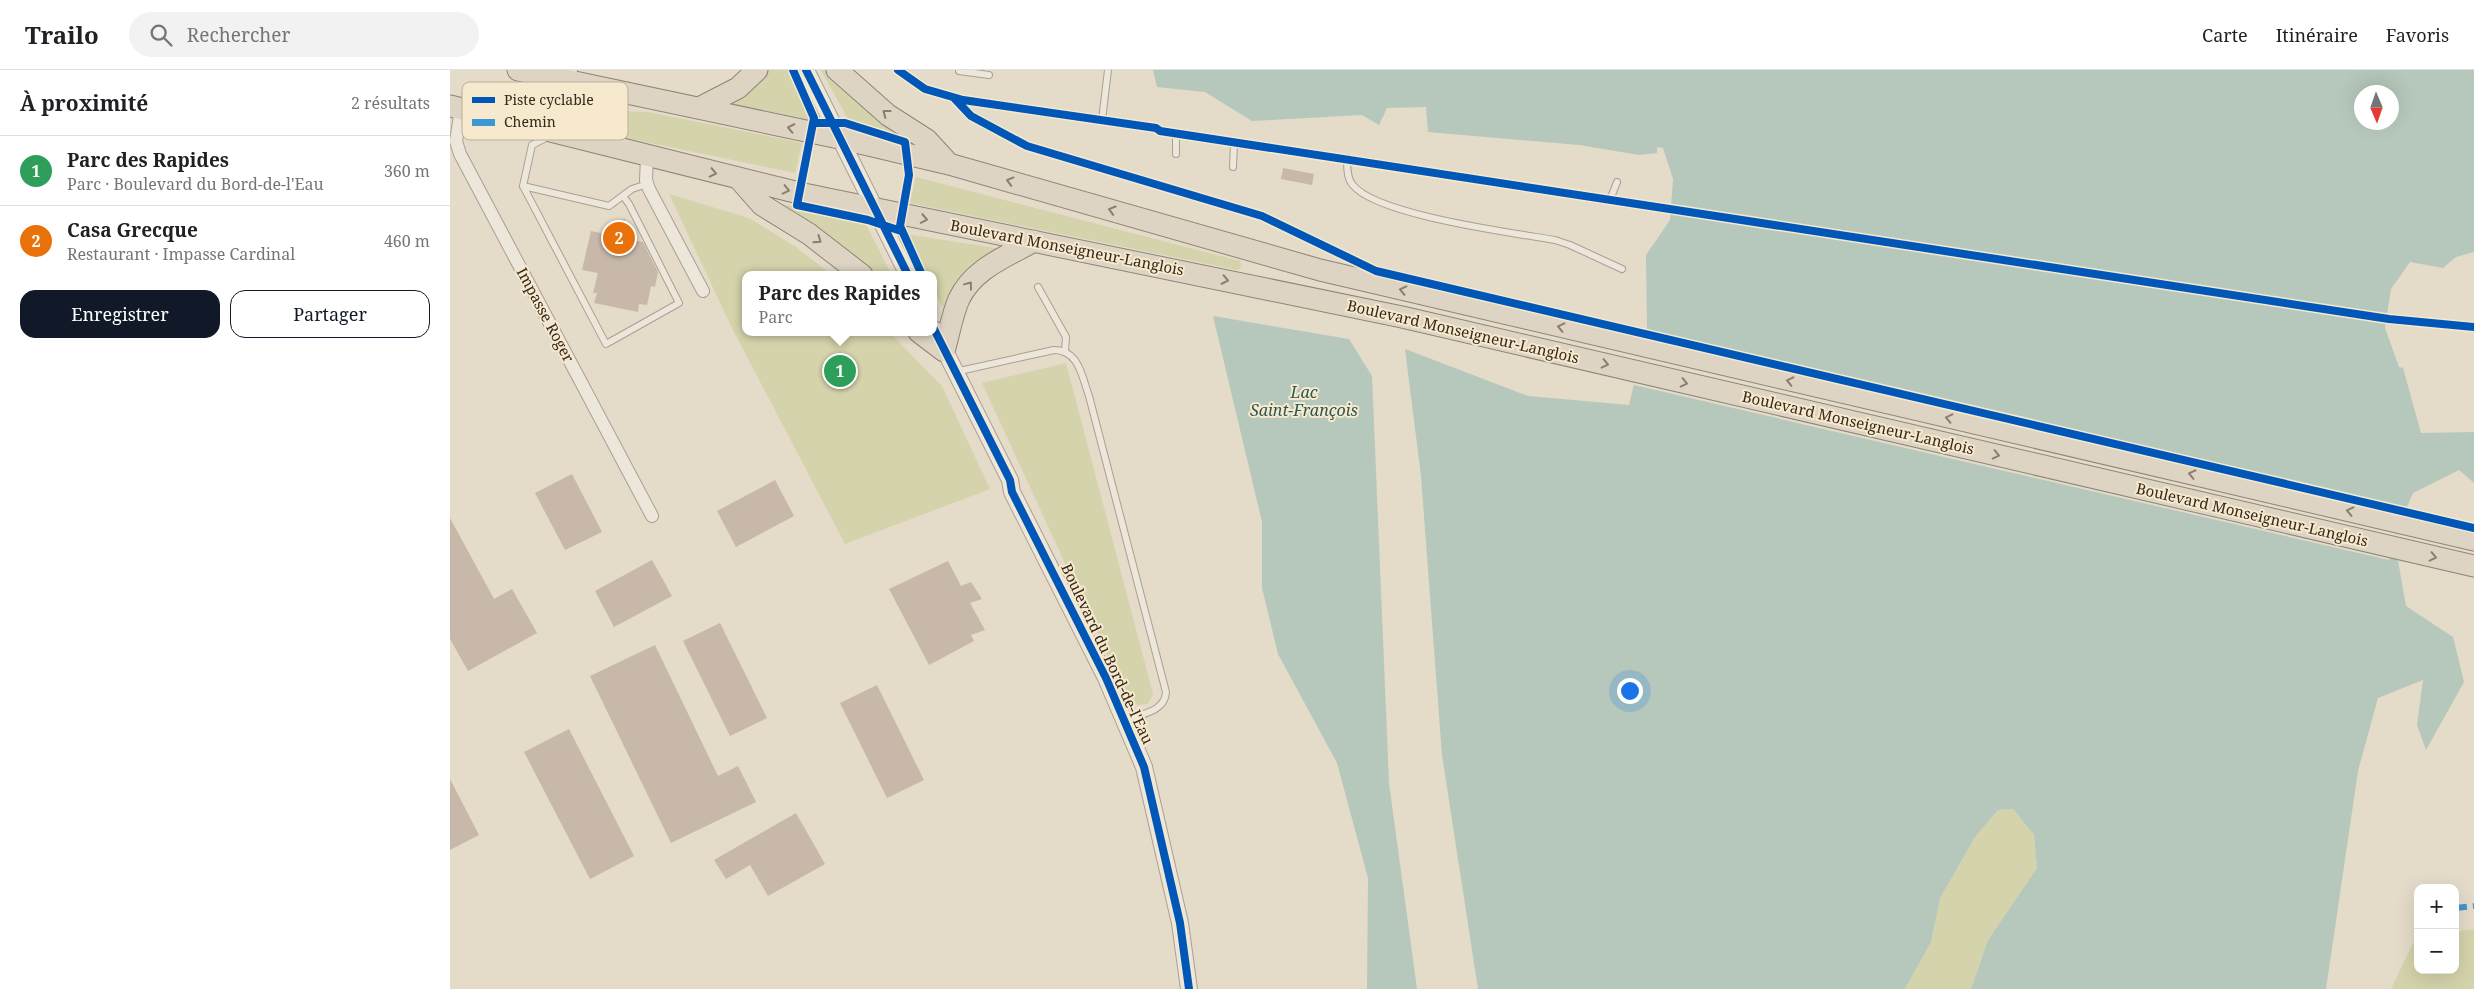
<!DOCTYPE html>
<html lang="fr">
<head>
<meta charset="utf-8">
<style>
	:root { --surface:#fff; --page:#f2f2f2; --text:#202124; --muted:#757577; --line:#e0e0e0; --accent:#111827 }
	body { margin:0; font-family:"Noto Serif",serif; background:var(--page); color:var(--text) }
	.controls { position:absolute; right:15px; bottom:15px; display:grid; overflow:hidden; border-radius:10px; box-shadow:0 5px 20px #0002 }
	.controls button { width:45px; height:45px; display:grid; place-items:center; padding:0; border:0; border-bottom:1px solid var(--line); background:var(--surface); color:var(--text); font:25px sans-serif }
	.compass { position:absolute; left:1904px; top:15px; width:45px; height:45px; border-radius:50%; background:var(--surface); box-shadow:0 5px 20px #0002; rotate:178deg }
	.you { position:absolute; left:1179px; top:620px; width:18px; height:18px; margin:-12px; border:4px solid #fff; border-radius:50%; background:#1a73e8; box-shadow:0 0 0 8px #1a73e833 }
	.badge { display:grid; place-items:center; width:32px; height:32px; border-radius:50%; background:var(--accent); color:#fff; font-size:16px; font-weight:700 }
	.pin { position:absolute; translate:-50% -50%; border:2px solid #fff; box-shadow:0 1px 5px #0006 }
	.popup { position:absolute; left:292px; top:201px; width:195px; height:65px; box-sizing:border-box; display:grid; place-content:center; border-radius:10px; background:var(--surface); filter:drop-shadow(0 1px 4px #0005); font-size:16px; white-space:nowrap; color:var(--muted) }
	.popup b { font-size:19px; color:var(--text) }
	.popup::after { content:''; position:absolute; left:50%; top:100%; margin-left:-10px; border:10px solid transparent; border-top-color:var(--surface) }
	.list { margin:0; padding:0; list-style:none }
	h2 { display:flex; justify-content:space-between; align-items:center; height:65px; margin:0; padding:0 20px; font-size:21px }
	h2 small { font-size:16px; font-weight:400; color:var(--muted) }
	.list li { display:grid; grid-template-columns:32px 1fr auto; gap:15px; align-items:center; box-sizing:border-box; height:70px; padding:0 20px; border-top:1px solid var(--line) }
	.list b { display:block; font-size:19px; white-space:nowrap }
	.list p { margin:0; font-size:16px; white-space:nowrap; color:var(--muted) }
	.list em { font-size:16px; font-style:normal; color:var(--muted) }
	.actions { display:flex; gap:10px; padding:15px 20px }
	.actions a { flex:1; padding:11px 0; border:1px solid var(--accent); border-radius:15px; text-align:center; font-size:18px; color:var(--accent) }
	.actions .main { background:var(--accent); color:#fff }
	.icon { flex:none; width:28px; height:28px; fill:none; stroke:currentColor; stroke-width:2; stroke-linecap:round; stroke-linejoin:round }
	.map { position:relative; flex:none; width:2024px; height:919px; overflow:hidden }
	header { display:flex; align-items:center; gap:30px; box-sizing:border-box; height:70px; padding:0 25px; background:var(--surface); border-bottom:1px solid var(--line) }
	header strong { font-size:24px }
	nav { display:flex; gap:28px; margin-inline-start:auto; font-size:18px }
	.search { width:350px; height:45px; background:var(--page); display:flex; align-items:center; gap:12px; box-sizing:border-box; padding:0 18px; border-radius:28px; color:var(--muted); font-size:19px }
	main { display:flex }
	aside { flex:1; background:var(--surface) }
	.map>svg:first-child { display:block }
	.green { fill:#d5d3ab }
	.water { fill:#b6c8bc; fill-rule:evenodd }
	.pier { fill:#e4dbc9 }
	.building { fill:#c7b8aa }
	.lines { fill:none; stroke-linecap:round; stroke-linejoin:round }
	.service-casing { stroke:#a9a093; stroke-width:8 }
	.minor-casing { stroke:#a9a093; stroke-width:14 }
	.tertiary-casing { stroke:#a9a093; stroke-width:18 }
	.trunk-casing { stroke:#8e857a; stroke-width:23 }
	.path { stroke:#c4bcb2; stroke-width:3; stroke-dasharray:4 2.5; stroke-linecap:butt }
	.service { stroke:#ece6db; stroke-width:6 }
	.minor { stroke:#ece6db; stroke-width:12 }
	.tertiary { stroke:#ece6db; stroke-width:16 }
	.trunk { stroke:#ddd4c3; stroke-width:21 }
	.quiet { stroke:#3e96d4; stroke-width:6; stroke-dasharray:12 6; stroke-linecap:butt }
	.cycleway-casing { stroke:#f6e9ce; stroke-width:11 }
	.cycleway { stroke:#0057b8; stroke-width:8 }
	.oneway { stroke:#8a7e6f }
	.labels { text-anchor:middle; stroke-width:4; stroke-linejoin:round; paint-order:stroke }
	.street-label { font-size:15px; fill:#36281b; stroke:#f6e9ce }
	.water-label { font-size:16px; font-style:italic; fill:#2a5753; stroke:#f6e9ce }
	.key { fill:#f6e9ce; stroke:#bcaf98; stroke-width:1 }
	.key-label { font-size:14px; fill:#36281b }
</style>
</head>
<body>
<header>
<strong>Trailo</strong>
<div class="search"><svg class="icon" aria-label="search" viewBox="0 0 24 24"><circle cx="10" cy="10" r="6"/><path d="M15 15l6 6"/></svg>Rechercher</div>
<nav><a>Carte</a><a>Itinéraire</a><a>Favoris</a></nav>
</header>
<main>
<aside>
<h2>À proximité<small>2 résultats</small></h2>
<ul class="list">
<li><span class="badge" style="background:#2e9e5b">1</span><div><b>Parc des Rapides</b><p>Parc · Boulevard du Bord-de-l'Eau</p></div><em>360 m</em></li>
<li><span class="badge" style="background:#e8710a">2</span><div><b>Casa Grecque</b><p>Restaurant · Impasse Cardinal</p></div><em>460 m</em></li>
</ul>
<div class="actions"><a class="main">Enregistrer</a><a>Partager</a></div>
</aside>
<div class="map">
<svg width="2024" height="919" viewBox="0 0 2024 919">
	<rect width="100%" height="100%" fill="#e4dbc9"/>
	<path class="green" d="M317,0H339L358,40L360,51L277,33Z
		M371,0H376L399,23L471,76L450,66L398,49Z
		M143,41L198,42L352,73L345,103L176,68L146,55L141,46Z
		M466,107L790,191L791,194L790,199L787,200L460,133Z
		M219,124L299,148L346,177L382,205H296V262H439L492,316L540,419L395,474L282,258Z
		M319,131L415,153L442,205H422Z
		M456,164L552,179L497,247L484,221V205H476Z
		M616,293L703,624L698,634L687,635L679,632L532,313Z
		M1563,739L1584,765L1587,798L1538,870L1521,919H1455L1481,872L1489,828L1525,767L1548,740Z
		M2024,859V919H1941L1966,867H1968V900H2005V862Z"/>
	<path class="water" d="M703,0H2024V182L2006,187L1993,198L1960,192L1941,219L1935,258L1949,297L1953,298L1971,363L2024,362V413L2009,400L1963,423L1944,468L1956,536L2003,567L2014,612L1976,680L1967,655L1973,610L1928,628L1908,701L1876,919H1521L1538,870L1587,798L1584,765L1563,739L1548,740L1525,767L1490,828L1481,872L1455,919H1028L992,685L971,406L955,279L1078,326L1179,335L1197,259L1196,185L1220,150L1223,109L1213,78L1207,77V83L1189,85L1129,75L978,62L976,37L937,38L929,55L912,45L802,51L755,22L707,17ZM1912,22H1942V52H1912Z
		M763,246L899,269L922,306L939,713L967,919H917L918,808L887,693L828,584L812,518V452Z"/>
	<path class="pier" d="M1196,263L1951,439L1939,490L1184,315Z"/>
	<path class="building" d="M833,98L864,104L862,115L831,109Z
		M141,161L193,172L208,202L205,217L201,216L197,235L189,234L188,242L144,233L147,223H143L148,203L132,200Z
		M122,404L152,462L115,480L85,423Z
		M325,410L344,446L286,477L267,441Z
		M0,448L44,529L62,519L87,563L18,601L0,569Z
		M202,490L222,526L164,557L145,521Z
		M498,491L511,516L521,512L532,529L520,533L535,560L521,565L524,571L479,595L439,519Z
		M270,553L317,648L280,666L233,571Z
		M205,575L268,706L288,696L306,732L221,773L140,606Z
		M427,615L474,710L437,728L390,633Z
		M119,659L184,786L140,809L74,682Z
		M0,709L29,765L0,780Z
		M346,743L375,794L318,826L300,795L276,809L264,790Z"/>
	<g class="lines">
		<g class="service-casing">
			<path id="service" d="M448,0L475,19L513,30L706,58L710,61L1939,249L2024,257
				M509,1L539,5
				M652,50L658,0
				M726,63V84
				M100,66L82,75L73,116L159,136L182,119L197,114
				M897,88C897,96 897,108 902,114C924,145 1064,163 1105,170L1120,175L1172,199
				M783,97L784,72
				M73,116L156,274L229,233L179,134L173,126
				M1160,130L1167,112
				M588,217L616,267L615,282
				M505,302L604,280C629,280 632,307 639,326L716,622C715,642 691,644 676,650"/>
		</g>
		<g class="minor-casing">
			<path id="minor" d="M11,39L6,71L10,84L202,446
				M108,63L121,0
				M197,87L196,110L199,119L253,221"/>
		</g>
		<g class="tertiary-casing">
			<path id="tertiary" d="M356,0L458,205
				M484,259L560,410L562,422L656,608L694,697L730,853L739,919"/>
		</g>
		<g class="trunk-casing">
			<path id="trunk" d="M68,0L389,68L499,94L870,200L2024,470
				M387,0L438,45L477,70L499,94
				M0,36L349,123L952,247L2024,496
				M249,38L288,18L307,0
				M289,109L312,135L359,164L412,205
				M469,262L494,281C499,264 502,245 509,229C524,198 556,187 584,171"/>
		</g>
		<path class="path" d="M171,163L174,149"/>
		<use href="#service" class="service"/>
		<use href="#minor" class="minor"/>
		<use href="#tertiary" class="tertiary"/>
		<use href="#trunk" class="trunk"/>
		<path class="quiet" d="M2005,838L2024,836"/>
		<g class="cycleway-casing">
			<path id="cycleway" d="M343,0L364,48L347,135L418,150L451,161
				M356,0L458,205
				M448,0L475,19L513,30L706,58L710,61L1939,249L2024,257
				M504,28L521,46L577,76L812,146L926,201L2024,458
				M364,53H395L455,72L459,105L450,156L472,205
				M484,259L560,410L562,422L656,608L694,697L730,853L739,919"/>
		</g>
		<use href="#cycleway" class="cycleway"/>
	</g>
	<defs><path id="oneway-chevron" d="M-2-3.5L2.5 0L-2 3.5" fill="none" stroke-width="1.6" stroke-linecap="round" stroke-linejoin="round" transform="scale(1.25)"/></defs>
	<g class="oneway">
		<use href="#oneway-chevron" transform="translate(436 43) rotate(-143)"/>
		<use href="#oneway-chevron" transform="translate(341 58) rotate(-168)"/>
		<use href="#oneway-chevron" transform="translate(263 103) rotate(13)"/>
		<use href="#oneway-chevron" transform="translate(560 111) rotate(-165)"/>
		<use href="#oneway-chevron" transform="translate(336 120) rotate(13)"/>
		<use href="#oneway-chevron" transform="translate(662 140) rotate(-164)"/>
		<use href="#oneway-chevron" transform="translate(474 149) rotate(11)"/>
		<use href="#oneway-chevron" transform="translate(368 170) rotate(35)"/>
		<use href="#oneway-chevron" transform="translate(775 210) rotate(12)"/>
		<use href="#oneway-chevron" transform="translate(519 215) rotate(-53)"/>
		<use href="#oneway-chevron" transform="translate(953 220) rotate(-167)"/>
		<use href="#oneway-chevron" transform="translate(1111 257) rotate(-167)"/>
		<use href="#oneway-chevron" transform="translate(1155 294) rotate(13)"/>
		<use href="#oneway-chevron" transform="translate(1340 311) rotate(-167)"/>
		<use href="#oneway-chevron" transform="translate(1234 313) rotate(13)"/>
		<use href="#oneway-chevron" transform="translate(1499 348) rotate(-167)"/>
		<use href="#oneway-chevron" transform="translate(1546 385) rotate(13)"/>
		<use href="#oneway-chevron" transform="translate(1742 404) rotate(-167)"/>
		<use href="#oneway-chevron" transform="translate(1900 441) rotate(-167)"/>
		<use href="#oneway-chevron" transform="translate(1983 487) rotate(13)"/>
	</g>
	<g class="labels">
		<g class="street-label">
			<text transform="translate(617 178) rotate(11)" y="5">Boulevard Monseigneur-Langlois</text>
			<text transform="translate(95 245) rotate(62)" y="5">Impasse Roger</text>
			<text transform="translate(1013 262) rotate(13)" y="5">Boulevard Monseigneur-Langlois</text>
			<text transform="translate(1408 353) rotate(13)" y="5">Boulevard Monseigneur-Langlois</text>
			<text transform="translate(1802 445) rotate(13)" y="5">Boulevard Monseigneur-Langlois</text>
			<text transform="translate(657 584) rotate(65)" y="5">Boulevard du Bord-de-l'Eau</text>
		</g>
		<g class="water-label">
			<text x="854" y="328">Lac<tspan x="854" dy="18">Saint-François</tspan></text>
		</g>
	</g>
	<rect x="12" y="12" width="166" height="58" rx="8" class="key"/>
	<rect x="22" y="27" width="23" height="6" fill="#0057b8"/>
	<rect x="22" y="49" width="23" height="7" fill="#3e96d4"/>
	<g class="key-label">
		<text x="54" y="35">Piste cyclable</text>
		<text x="54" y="57">Chemin</text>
	</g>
</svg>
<div class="controls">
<button>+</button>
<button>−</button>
</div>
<svg class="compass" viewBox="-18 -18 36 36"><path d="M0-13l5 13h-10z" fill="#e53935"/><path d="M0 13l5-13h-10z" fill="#757577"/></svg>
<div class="you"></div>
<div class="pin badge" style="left:390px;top:301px;background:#2e9e5b">1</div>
<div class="popup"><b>Parc des Rapides</b>Parc</div>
<div class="pin badge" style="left:169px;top:168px;background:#e8710a">2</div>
</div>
</main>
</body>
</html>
